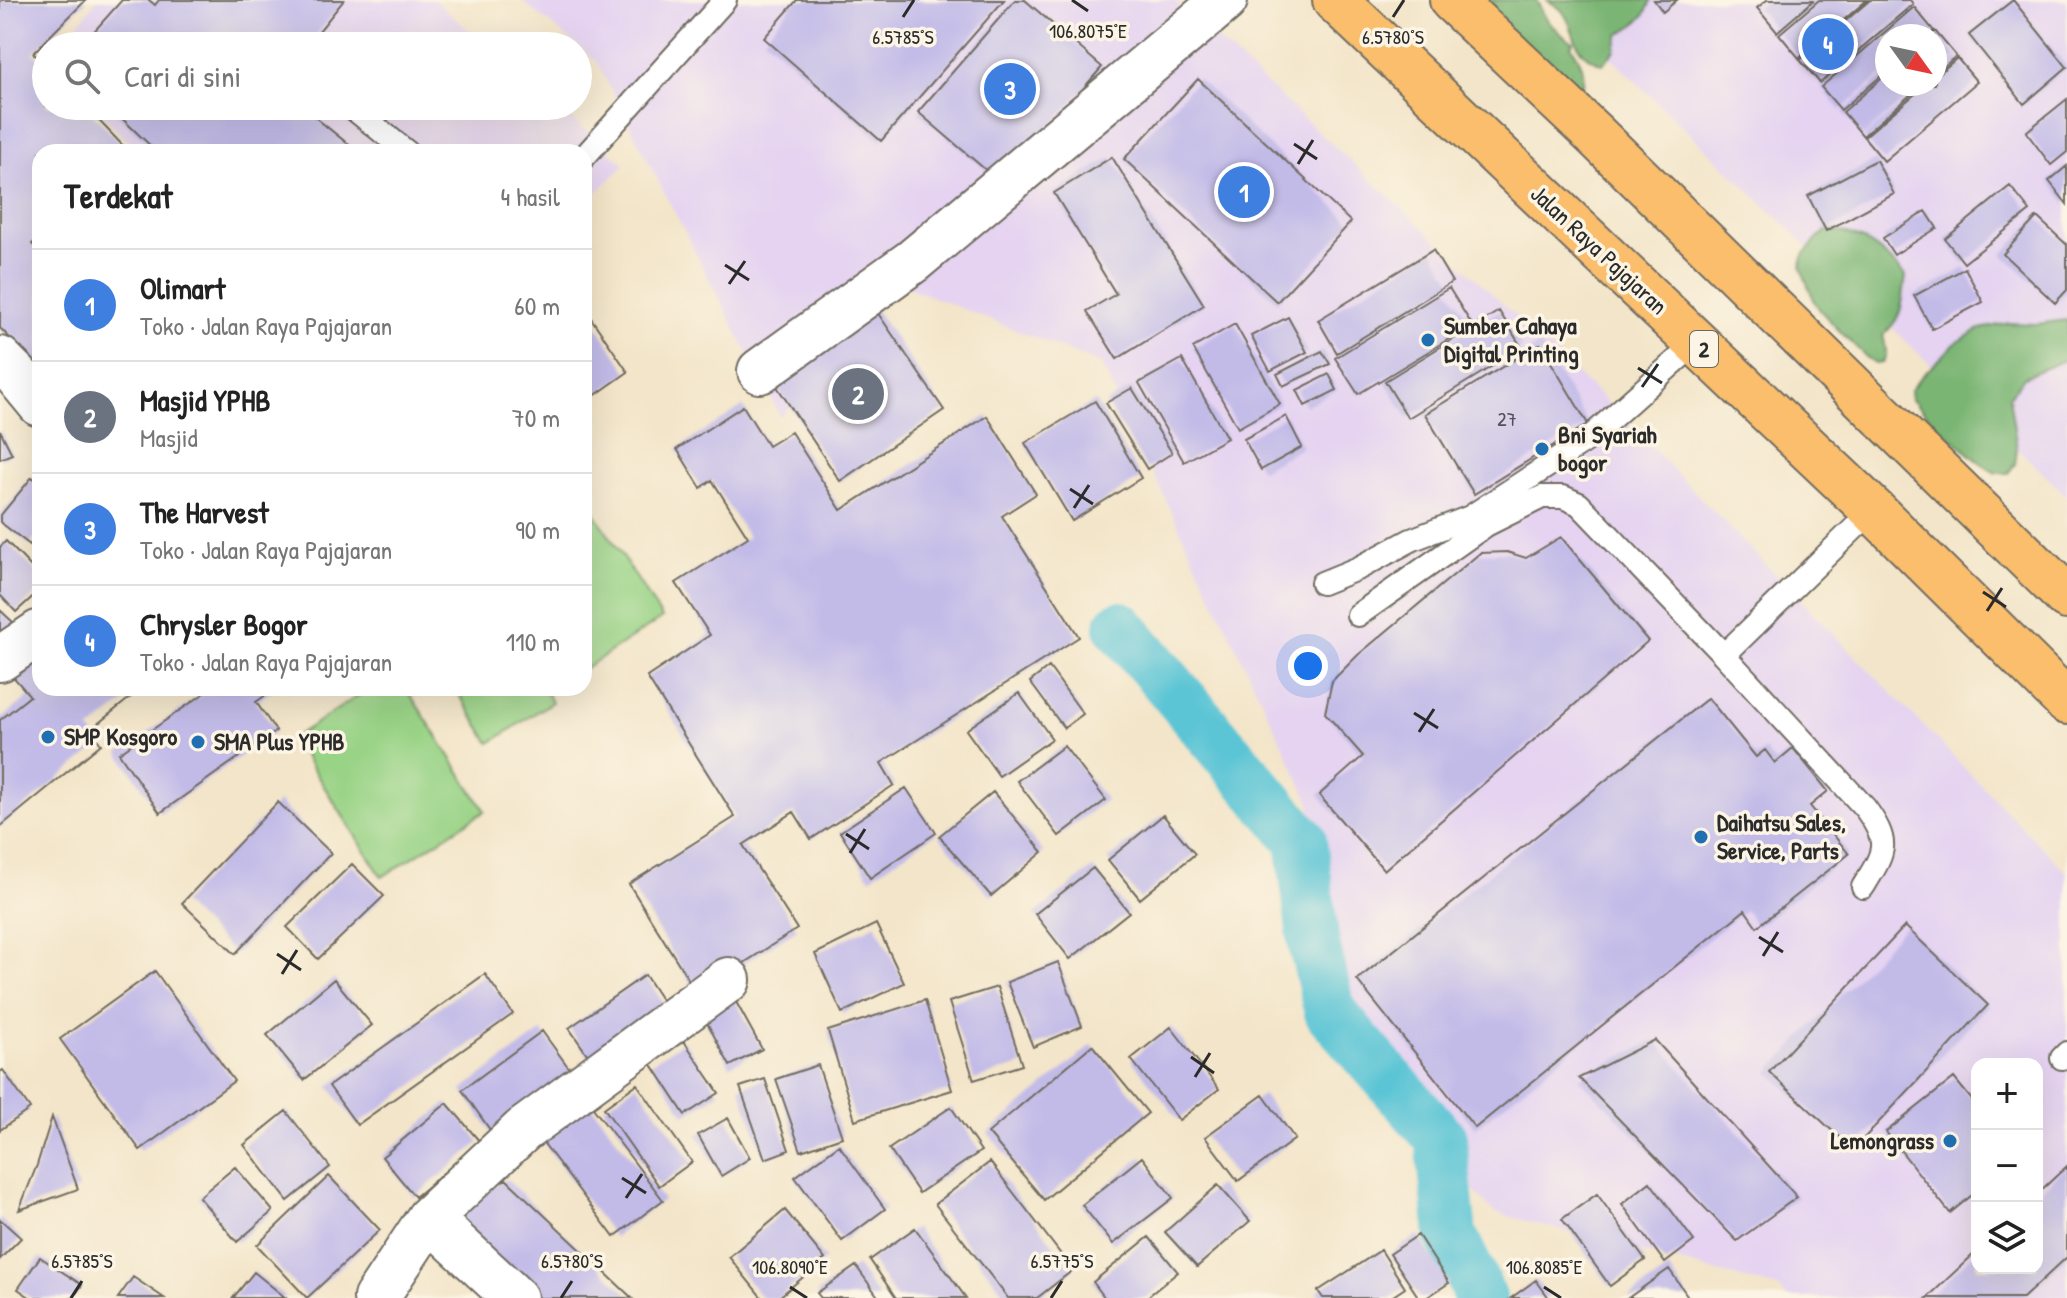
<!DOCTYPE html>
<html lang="id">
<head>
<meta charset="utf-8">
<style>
	:root { --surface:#fff; --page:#f6f6f6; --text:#222; --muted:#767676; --line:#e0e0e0; --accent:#b45309 }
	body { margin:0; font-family:"Patrick Hand",sans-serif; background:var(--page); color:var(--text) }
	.controls { position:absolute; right:24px; bottom:24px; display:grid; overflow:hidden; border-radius:16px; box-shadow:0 8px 32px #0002 }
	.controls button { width:72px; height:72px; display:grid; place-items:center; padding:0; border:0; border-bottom:2px solid var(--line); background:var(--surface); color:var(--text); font:40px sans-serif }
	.compass { position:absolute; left:1875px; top:24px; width:72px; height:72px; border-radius:50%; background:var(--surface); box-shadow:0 8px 32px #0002; rotate:123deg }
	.you { position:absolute; left:1308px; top:666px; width:28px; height:28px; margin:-20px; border:6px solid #fff; border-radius:50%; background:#1a73e8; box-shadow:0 0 0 12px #1a73e833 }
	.badge { display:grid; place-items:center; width:52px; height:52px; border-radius:50%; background:var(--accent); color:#fff; font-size:26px; font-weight:700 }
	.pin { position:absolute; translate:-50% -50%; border:4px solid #fff; box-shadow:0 2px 8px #0006 }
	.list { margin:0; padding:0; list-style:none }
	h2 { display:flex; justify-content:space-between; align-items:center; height:104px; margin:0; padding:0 32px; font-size:34px }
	h2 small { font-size:26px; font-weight:400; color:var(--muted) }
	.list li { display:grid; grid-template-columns:52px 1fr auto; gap:24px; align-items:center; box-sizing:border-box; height:112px; padding:0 32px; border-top:2px solid var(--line) }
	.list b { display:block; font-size:30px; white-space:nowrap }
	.list p { margin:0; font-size:26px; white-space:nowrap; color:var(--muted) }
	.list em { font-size:26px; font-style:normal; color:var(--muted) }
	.icon { flex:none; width:44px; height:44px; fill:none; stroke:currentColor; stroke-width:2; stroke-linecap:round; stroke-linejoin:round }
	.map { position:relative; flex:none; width:2067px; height:1298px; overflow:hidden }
	.search { position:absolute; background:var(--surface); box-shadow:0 8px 32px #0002; left:32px; top:32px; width:560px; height:88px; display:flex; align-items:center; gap:20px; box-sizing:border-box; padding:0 28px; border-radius:44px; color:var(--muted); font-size:30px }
	.panel { position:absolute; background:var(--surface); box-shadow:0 8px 32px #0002; left:32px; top:144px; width:560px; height:552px; border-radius:24px }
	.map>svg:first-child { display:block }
	.built { fill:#e5d3f1; fill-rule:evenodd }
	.green { fill:#99d386; stroke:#627f58; stroke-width:2 }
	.forest { fill:#7ab573; stroke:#52704f; stroke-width:2 }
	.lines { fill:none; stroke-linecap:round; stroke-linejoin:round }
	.canal { stroke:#5bc5d5; stroke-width:52 }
	.building { fill:#c2bbe8 }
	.service-casing { stroke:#716c62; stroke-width:26 }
	.minor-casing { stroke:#716c62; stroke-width:48 }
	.trunk-casing { stroke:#716c62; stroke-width:48 }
	.service { stroke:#fff; stroke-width:22 }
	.minor { stroke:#fff; stroke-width:44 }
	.trunk { stroke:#fabe6d; stroke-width:44 }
	.ticks { fill:none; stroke:#2b2b2b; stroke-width:3 }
	.poi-dot { fill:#1f6fb2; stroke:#fcf5e5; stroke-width:3 }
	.labels { text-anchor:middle; stroke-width:7; stroke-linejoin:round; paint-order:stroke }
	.number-label { font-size:20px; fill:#514f5a }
	.shield { fill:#fcf5e5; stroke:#6a6863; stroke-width:2 }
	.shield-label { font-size:22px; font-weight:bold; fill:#2b2b2b }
	.street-label { font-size:24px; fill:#2b2b2b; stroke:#fcf5e5 }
	.poi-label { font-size:24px; font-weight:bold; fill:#2b2b2b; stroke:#fcf5e5; text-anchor:start }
	.ticks-label { font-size:20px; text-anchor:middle; fill:#2b2b2b; stroke:#fcf5e5; stroke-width:7; stroke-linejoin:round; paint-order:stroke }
</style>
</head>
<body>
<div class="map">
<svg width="2067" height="1298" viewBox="0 0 2067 1298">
	<rect width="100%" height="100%" fill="#fcf5e5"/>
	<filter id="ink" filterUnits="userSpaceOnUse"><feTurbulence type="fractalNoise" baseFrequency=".0125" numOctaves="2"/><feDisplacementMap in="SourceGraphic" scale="16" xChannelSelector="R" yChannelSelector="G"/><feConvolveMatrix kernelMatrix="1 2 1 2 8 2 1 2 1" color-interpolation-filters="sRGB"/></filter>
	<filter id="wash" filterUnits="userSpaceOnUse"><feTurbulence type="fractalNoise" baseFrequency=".006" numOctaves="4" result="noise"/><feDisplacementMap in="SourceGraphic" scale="32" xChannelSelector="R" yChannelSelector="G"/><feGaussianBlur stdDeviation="1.8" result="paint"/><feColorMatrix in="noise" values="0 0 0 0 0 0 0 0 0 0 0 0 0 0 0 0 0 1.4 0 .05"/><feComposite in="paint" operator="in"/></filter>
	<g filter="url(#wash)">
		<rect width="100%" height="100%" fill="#f3e5c9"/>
		<path class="built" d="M97,0H434L487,46H61Z
			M521,0H1174L1392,199L1606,401L2067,873V1298H1787L1778,1288L1493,1212L1326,1030L1310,802L1101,364L895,282L781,417L596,61ZM1977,1064H2037V1268H1977Z
			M1551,0H2067V496ZM1887,36H1935V84H1887Z
			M94,106H557L625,165L584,204V152H138Z"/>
		<path class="green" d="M584,496L662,618L584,669Z
			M370,688H406L485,811L382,877L293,738Z
			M455,688H544L552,702L490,743Z"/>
		<path class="forest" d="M1442,0H1536C1539,4 1540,8 1543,13C1547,22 1564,38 1573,42L1571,46C1582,60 1586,73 1582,91L1573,98Z
			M1547,0H1651C1645,20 1636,24 1619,35L1614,52L1602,64C1568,50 1580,36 1563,12C1560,7 1553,4 1547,0Z
			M1826,231C1858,230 1887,253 1906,277C1901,304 1905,315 1883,335C1885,345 1889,355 1882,363C1879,363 1877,364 1875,364C1870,362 1822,314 1818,307C1814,302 1802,271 1801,266C1801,253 1817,240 1826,231Z
			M2067,320V359L2024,377L2009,397L2017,448L2015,464L2008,473H1996L1984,466L1943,431L1911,399L1910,390L1921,377L1957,342L1980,329L2009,323L2037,324Z"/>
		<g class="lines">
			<path class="canal" d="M1120,627L1301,840L1314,945L1330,1012L1441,1139L1451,1235L1481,1298"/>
		</g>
		<g id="blocks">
			<path class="building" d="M2,0H86L33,53L46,66V106H85L129,152H40V237L32,244L40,252V369L0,328V2Z
				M122,0H149L155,5L159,0H344L307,46H81Z
				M797,0H1004L881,141L764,38Z
				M1015,0H1025L1102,67L1001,183L918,112Z
				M1654,0H1677L1663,12Z
				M1767,0H1814L1777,32L1757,8Z
				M1819,0H1867L1799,58L1779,34Z
				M1870,0H1910L1913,4L1820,83L1800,60Z
				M2013,0L2067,67L2024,104L1969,35Z
				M1914,7L1934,31L1928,36H1887V71L1841,110L1821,87Z
				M1935,31L1956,56L1935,74V36H1931Z
				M1957,58L1977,82L1884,161L1864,137L1927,84H1935V77Z
				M1887,74V84H1923L1863,136L1843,112Z
				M1198,79L1351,222L1277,302L1124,159Z
				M2067,99V152L2051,165L2026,132Z
				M109,106H301L358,152H157Z
				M1112,157L1204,305L1117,359L1087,311L1116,294L1054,193Z
				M1876,160L1894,194L1826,231L1808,196Z
				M2067,166V204L2049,181Z
				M2010,186L2030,211L1964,263L1945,239Z
				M1926,211L1937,228L1894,255L1883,238Z
				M2037,217L2067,245V290L2055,303L2003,254Z
				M1433,250L1452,282L1337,353L1318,320Z
				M1965,268L1983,302L1932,329L1914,296Z
				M1449,288L1472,325L1358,394L1335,358Z
				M584,308L628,372L584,403Z
				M875,309L944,410L840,481L772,379Z
				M1499,311L1522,348L1408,418L1385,381Z
				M1288,317L1307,352L1270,371L1251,336Z
				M1235,324L1280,404L1238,428L1193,348Z
				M1540,344L1588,424L1474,494L1425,414Z
				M1322,351L1330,364L1283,386L1277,374Z
				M1182,359L1227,438L1184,462L1139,383Z
				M1329,374L1337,390L1305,406L1297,390Z
				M1132,388L1172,453L1147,469L1106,403Z
				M1095,401L1141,478L1072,521L1025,443Z
				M743,406L768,446L791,432L841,510L987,416L1036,494L1002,516L1079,637L881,763L894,785L811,839L794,812L743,845L797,929L697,993L629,884L735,817L647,677L710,635L676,583L748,537L712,480L701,488L677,449Z
				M1286,416L1302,447L1261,470L1244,439Z
				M0,430L12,454L0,459Z
				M32,477L40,483V532L30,545L0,522V516Z
				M1561,537L1648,641L1384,870L1319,795L1363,756L1325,713L1332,681L1358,655L1480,553L1507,552L1526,558Z
				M6,541L40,576V590L16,612L0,595V547Z
				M0,610L15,624L0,638Z
				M40,649V688H123L131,697L90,730L101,744L0,827V720L30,696L10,673Z
				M1049,667L1083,714L1064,728L1030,682Z
				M208,688H276L256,702L276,731L160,813L119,753L209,690Z
				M1019,693L1052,739L999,776L966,730Z
				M1708,698L1756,757L1765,750L1775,763L1793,748L1828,791L1810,806L1849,854L1757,927L1745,910L1475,1128L1357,980Z
				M1064,746L1106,800L1059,836L1017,781Z
				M906,788L936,833L870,878L840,832Z
				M993,792L1043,852L991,896L939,836Z
				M278,802L331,853L235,954L182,903Z
				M1163,815L1195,854L1140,899L1108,860Z
				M352,864L384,896L318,959L287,927Z
				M1093,868L1129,912L1070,959L1035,914Z
				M876,924L904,983L842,1013L815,954Z
				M1905,926L1988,1005L1853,1150L1769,1072Z
				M1058,962L1082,1026L1033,1047L1007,982Z
				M155,971L234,1081L140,1150L60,1039Z
				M485,974L513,1014L357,1125L329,1086Z
				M645,975L671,1015L596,1067L569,1028Z
				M334,979L372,1025L304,1080L267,1035Z
				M997,987L1022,1065L974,1080L949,1002Z
				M735,1000L762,1049L730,1066L704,1017Z
				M925,1000L952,1090L855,1120L828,1031Z
				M1171,1027L1219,1089L1179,1120L1131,1059Z
				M542,1031L574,1075L493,1134L462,1090Z
				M1655,1040L1797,1197L1737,1241L1579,1078Z
				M684,1041L719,1093L685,1115L651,1063Z
				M1092,1045L1148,1113L1044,1200L988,1133Z
				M818,1065L842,1137L801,1151L776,1079Z
				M3,1070L30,1109L0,1130V1072Z
				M1954,1078L1977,1106V1191L1950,1213L1886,1132Z
				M765,1079L789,1150L765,1159L740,1087Z
				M637,1084L692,1162L659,1186L604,1108Z
				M1263,1095L1295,1139L1238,1181L1205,1137Z
				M447,1103L480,1142L415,1197L382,1157Z
				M590,1104L663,1200L614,1237L542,1141Z
				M951,1107L981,1151L919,1193L889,1149Z
				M286,1111L330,1167L288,1201L244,1145Z
				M52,1117L78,1189L19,1210L37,1165Z
				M728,1118L750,1158L721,1176L698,1135Z
				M839,1145L885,1209L842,1241L795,1177Z
				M1142,1157L1173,1198L1113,1244L1082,1205Z
				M990,1162L1073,1270L1037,1298H1008L935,1204Z
				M2067,1166V1257L2023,1298H1927L1977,1251V1268H2037V1194Z
				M235,1167L273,1211L237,1242L199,1197Z
				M329,1176L380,1230L307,1298L257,1245Z
				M506,1179L632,1298H524L439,1223Z
				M1650,1182L1694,1241L1665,1263L1622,1204Z
				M1218,1185L1250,1221L1197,1267L1165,1232Z
				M1597,1194L1645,1260L1610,1286L1562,1219Z
				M785,1210L825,1259L778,1298H762L729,1257Z
				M0,1219L21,1238L0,1259Z
				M915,1228L966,1298H896L870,1260Z
				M1418,1235L1449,1283L1426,1298H1419L1390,1254Z
				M1149,1237L1178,1272L1146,1298H1105L1093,1282Z
				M1381,1250L1405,1288L1390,1298H1323L1318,1291Z
				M40,1257L82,1285L73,1298H31L18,1289Z
				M856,1266L879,1298H821L817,1293Z
				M1669,1269L1689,1298H1628Z
				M254,1272L286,1298H233Z
				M133,1277L164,1298H118Z
				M1536,1280L1549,1298H1511Z"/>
		</g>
	</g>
	<g filter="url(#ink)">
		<use href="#blocks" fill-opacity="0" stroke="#716c62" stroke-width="2"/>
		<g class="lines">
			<g class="service-casing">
				<path id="service" d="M350,106L407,152
					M584,157L725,0
					M1322,583L1359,568L1411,540L1470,517L1587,440L1697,342
					M1358,615L1486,525L1542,497H1563L1579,504L1724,655
					M1863,887C1885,851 1891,844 1865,808L1724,655L1873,510
					M2062,1058L2067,1053"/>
			</g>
			<g class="minor-casing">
				<path id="minor" d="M0,359L17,376L40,404
					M760,371L913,261L1225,0
					M0,659L40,632
					M429,1218L515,1298
					M376,1298L429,1218L523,1130L728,980"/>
			</g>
			<g class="trunk-casing">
				<path id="trunk" d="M1335,0L1873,510L2067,702
					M1452,0L1594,134L2067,597"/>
			</g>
			<use href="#service" class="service"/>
			<use href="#minor" class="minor"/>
			<use href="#trunk" class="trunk"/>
		</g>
	</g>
	<path class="ticks" d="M1072,0L1088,11M903,17L914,0M1393,17L1404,0M1294,144L1317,159M1298,164L1313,140M725,265L749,280M729,284L745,261M1638,368L1662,383M1642,387L1658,364M1070,489L1093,504M1074,508L1089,485M1983,592L2006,607M1987,611L2002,588M1414,713L1438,728M1419,732L1434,709M846,834L869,849M850,853L865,829M1759,937L1783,952M277,954L301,970M1763,956L1778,932M282,974L297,950M1191,1057L1214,1073M1195,1077L1210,1053M622,1178L646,1193M626,1198L642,1174M790,1287L807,1298M1544,1287L1561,1298M71,1298L82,1281M561,1298L572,1281M1051,1298L1062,1281"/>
	<g class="poi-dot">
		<circle cx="1428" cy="340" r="8"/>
		<circle cx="1542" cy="449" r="8"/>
		<circle cx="48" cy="737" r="8"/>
		<circle cx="198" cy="742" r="8"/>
		<circle cx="1701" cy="837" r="8"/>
		<circle cx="1950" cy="1141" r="8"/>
	</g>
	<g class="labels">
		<g class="number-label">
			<text x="1507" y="426">27</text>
		</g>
		<rect class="shield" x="1690" y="331" width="28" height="36" rx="6"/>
		<g class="shield-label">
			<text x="1704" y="357">2</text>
		</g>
		<g class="street-label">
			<text transform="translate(1599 250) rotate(43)" y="8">Jalan Raya Pajajaran</text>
		</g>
		<g class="poi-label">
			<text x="1444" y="334">Sumber Cahaya<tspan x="1444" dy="28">Digital Printing</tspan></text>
			<text x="1558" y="443">Bni Syariah<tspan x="1558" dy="28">bogor</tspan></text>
			<text x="64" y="745">SMP Kosgoro</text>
			<text x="214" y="750">SMA Plus YPHB</text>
			<text x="1717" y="831">Daihatsu Sales,<tspan x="1717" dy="28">Service, Parts</tspan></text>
			<text x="1934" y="1149" text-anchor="end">Lemongrass</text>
		</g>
	</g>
	<g class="ticks-label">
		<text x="1088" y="38">106.8075°E</text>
		<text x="903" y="44">6.5785°S</text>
		<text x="1393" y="44">6.5780°S</text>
		<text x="82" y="1268">6.5785°S</text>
		<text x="572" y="1268">6.5780°S</text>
		<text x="1062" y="1268">6.5775°S</text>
		<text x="790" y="1274">106.8090°E</text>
		<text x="1544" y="1274">106.8085°E</text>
	</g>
</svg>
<div class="controls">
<button>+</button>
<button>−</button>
<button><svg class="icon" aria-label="layers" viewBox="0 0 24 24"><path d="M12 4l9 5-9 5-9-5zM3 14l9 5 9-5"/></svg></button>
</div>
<svg class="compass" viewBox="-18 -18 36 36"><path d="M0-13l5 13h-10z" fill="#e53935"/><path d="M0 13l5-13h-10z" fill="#767676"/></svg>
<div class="you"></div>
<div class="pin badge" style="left:1244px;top:192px;background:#3f7fe0">1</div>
<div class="pin badge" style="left:858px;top:394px;background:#6b7280">2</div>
<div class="pin badge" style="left:1010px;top:89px;background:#3f7fe0">3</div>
<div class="pin badge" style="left:1828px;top:44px;background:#3f7fe0">4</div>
<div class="search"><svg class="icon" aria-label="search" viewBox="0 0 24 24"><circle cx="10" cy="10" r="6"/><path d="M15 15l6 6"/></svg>Cari di sini</div>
<section class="panel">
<h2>Terdekat<small>4 hasil</small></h2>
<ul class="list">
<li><span class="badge" style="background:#3f7fe0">1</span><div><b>Olimart</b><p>Toko · Jalan Raya Pajajaran</p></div><em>60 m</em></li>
<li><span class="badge" style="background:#6b7280">2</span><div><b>Masjid YPHB</b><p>Masjid</p></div><em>70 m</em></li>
<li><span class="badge" style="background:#3f7fe0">3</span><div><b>The Harvest</b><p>Toko · Jalan Raya Pajajaran</p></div><em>90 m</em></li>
<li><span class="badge" style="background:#3f7fe0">4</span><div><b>Chrysler Bogor</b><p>Toko · Jalan Raya Pajajaran</p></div><em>110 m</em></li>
</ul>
</section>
</div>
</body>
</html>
